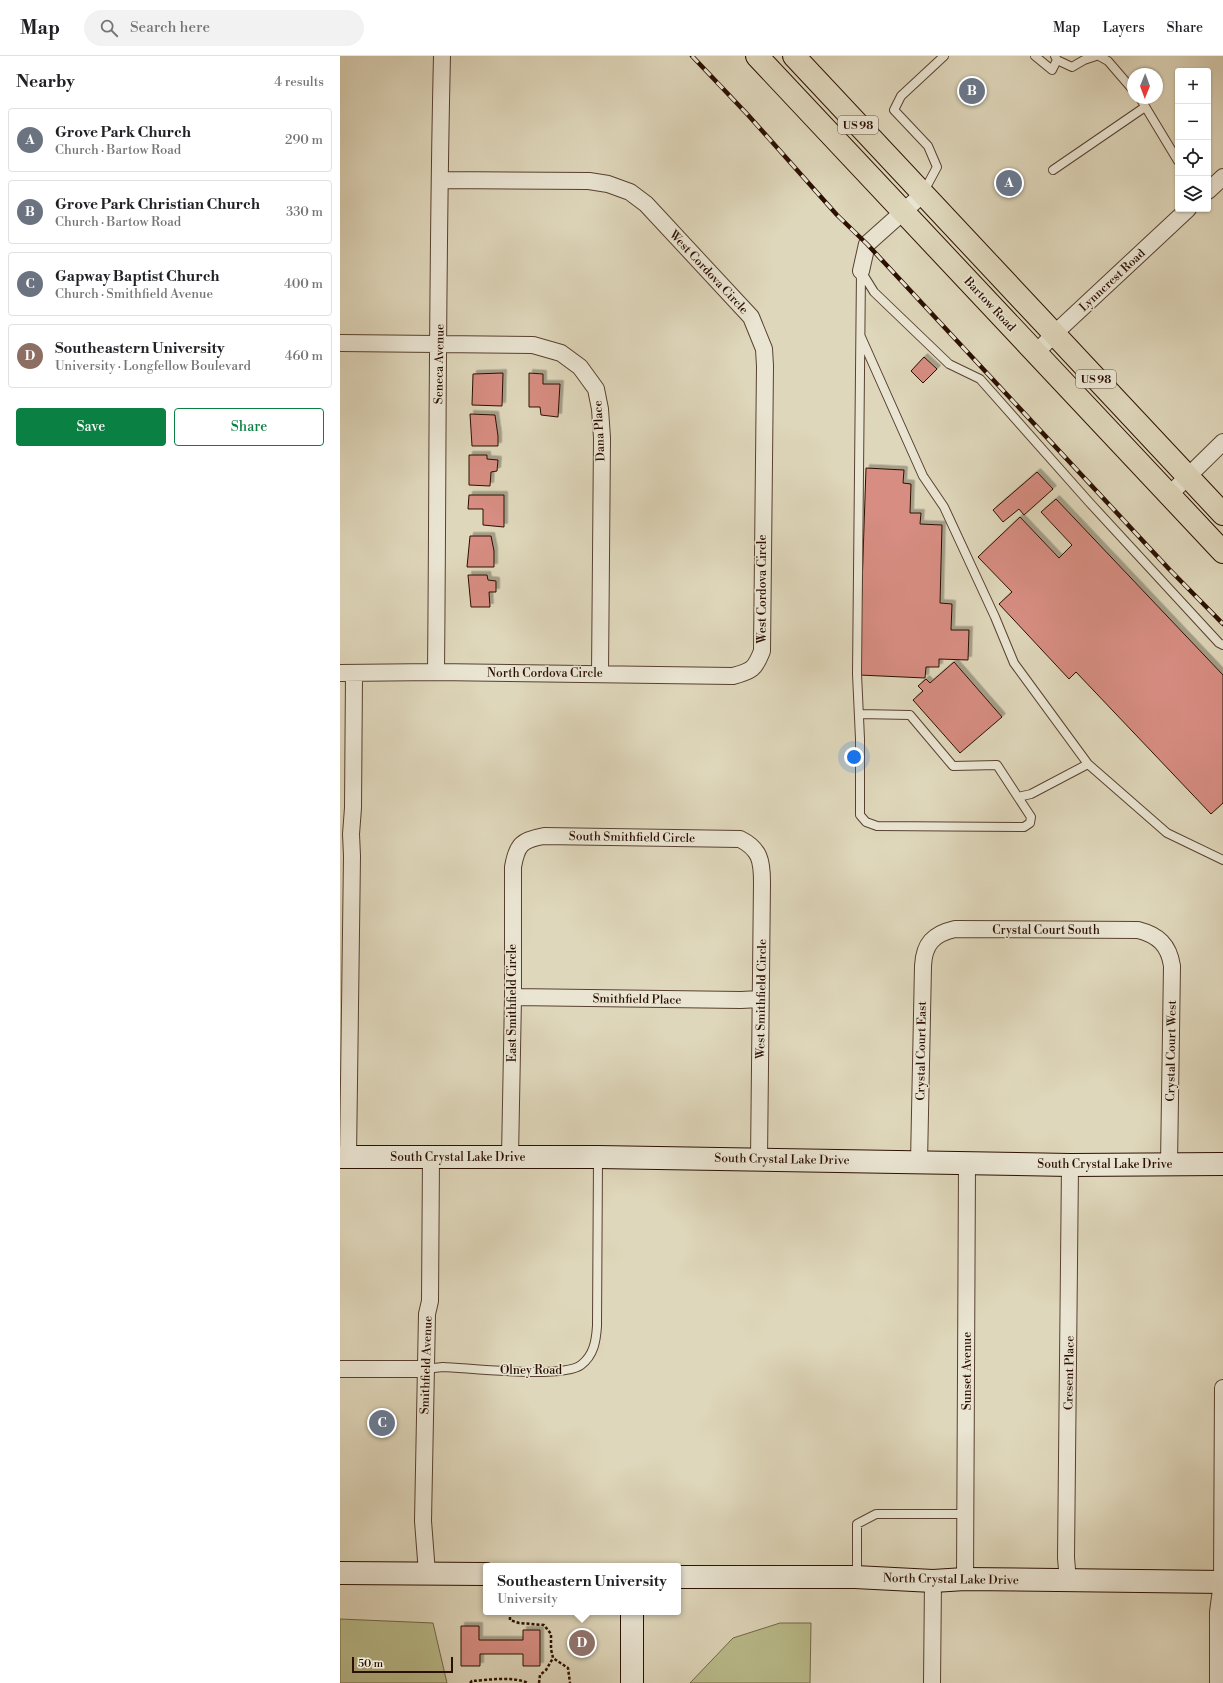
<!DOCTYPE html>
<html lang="en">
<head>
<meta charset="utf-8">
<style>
	:root { --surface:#fff; --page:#f2f2f2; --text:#202124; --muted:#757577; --line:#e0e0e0; --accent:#0b8043 }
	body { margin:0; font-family:"Libre Bodoni",serif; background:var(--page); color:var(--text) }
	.controls { position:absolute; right:12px; top:12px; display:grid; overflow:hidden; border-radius:4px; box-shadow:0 1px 3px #0004 }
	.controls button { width:36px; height:36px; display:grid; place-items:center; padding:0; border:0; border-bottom:1px solid var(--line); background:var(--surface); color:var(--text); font:20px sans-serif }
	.compass { position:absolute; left:787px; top:12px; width:36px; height:36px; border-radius:50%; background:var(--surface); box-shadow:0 1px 3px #0004; rotate:181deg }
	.scale { position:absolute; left:12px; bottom:10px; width:101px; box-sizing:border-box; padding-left:4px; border:2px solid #2b0f01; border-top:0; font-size:11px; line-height:14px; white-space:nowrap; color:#2b0f01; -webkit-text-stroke:3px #eae5d3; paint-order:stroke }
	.you { position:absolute; left:514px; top:701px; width:14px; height:14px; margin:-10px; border:3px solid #fff; border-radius:50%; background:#1a73e8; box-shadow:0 0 0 6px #1a73e833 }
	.badge { display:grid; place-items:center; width:26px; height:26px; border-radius:50%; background:var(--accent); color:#fff; font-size:13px; font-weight:700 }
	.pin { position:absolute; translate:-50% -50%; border:2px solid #fff; box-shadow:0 1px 4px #0006 }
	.popup { position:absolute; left:143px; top:1507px; width:198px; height:52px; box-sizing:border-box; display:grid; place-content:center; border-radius:4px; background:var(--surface); filter:drop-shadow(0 1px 3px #0005); font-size:13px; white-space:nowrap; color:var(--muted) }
	.popup b { font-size:15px; color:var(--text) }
	.popup::after { content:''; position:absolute; left:50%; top:100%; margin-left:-8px; border:8px solid transparent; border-top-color:var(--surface) }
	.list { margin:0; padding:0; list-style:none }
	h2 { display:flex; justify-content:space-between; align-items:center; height:52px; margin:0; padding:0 16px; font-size:17px }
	h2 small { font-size:13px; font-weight:400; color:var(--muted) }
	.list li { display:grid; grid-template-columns:26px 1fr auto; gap:12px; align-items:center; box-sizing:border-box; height:64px; margin:0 8px 8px; padding:0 8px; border:1px solid var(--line); border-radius:4px }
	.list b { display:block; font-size:15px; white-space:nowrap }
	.list p { margin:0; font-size:13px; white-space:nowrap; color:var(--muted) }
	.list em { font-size:13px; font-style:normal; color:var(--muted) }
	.actions { display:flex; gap:8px; padding:12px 16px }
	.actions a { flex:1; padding:9px 0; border:1px solid var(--accent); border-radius:4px; text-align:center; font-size:14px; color:var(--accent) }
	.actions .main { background:var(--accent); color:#fff }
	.icon { flex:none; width:22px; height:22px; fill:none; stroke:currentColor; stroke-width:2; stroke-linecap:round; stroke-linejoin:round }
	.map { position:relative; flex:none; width:883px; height:1627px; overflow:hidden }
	header { display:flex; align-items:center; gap:24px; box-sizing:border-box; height:56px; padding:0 20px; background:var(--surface); border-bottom:1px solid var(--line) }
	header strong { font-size:19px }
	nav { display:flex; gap:22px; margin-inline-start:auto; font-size:14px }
	.search { width:280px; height:36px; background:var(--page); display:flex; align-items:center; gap:10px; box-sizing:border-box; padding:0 14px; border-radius:22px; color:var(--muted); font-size:15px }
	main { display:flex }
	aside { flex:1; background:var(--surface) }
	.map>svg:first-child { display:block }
	.green { fill:#babc8b; stroke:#726646 }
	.building { fill:#d78d82; stroke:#2b0f01; filter:url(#shadow) }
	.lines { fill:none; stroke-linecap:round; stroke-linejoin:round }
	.lane-casing { stroke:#584130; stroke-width:10 }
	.street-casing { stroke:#584130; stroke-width:18 }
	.secondary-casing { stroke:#2b0f01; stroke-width:24 }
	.primary-casing { stroke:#2b0f01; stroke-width:24 }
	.path { stroke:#2b0f01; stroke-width:2.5; stroke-dasharray:3 2; stroke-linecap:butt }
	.lane { stroke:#eae5d3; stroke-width:8 }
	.street { stroke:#eae5d3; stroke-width:16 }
	.secondary { stroke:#eae5d3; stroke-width:22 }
	.primary { stroke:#dfd7bb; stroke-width:22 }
	.rail-casing { stroke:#2b0f01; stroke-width:4.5 }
	.rail { stroke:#eae5d3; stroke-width:3; stroke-dasharray:9; stroke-linecap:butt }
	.labels { text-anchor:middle; stroke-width:3; stroke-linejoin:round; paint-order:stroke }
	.shield { fill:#eae5d3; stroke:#644f40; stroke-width:1 }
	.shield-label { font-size:11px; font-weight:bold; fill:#2b0f01 }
	.street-label { font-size:12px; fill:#2b0f01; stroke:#eae5d3 }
</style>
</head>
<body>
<header>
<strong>Map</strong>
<div class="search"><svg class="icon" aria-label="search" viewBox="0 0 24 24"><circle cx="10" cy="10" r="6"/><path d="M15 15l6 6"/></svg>Search here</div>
<nav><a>Map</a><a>Layers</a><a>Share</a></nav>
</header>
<main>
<aside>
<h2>Nearby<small>4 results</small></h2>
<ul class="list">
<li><span class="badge" style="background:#6b7280">A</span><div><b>Grove Park Church</b><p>Church · Bartow Road</p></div><em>290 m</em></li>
<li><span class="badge" style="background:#6b7280">B</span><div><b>Grove Park Christian Church</b><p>Church · Bartow Road</p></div><em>330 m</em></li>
<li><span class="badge" style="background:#6b7280">C</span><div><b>Gapway Baptist Church</b><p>Church · Smithfield Avenue</p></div><em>400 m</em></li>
<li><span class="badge" style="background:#8d6e63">D</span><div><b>Southeastern University</b><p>University · Longfellow Boulevard</p></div><em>460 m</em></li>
</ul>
<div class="actions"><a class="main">Save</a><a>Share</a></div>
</aside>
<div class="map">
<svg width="883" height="1627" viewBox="0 0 883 1627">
	<defs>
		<filter id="shadow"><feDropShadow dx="3.5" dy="-3.5" stdDeviation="0" flood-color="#0004"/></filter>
	</defs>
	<rect width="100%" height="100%" fill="#dfd7bb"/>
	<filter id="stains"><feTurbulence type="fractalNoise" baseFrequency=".005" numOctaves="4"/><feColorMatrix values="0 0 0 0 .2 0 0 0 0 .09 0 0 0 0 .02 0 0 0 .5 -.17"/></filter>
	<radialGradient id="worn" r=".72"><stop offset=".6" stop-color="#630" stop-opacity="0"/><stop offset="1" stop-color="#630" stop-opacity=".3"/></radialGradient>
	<path class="green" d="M0,1563L93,1567L107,1627H0Z
		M440,1567H471L470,1627H350L393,1582Z"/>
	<path class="building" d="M584,301L597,313L583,327L571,315Z
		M163,317L162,350L132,349L133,318Z
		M189,317L203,318V328H220L218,361L201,359L200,351H189Z
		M130,358L155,359L158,380V390H132Z
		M129,399H147V403L158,404L157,415L151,416L150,430L129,429Z
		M526,412L564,414L563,427L571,428L570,457H581L580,468L602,469L600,547L612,548L611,574H629L628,604L599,603V611H586L585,622L519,619Z
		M697,416L713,433L684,459L679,453L663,466L653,454Z
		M129,439H164V471L143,469V453H128Z
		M716,443L883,619V747L871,758L736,616L729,623L659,548L672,536L638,501L680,461L719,502L732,489L701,456Z
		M130,480H151L154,495V511H127Z
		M128,519H147L148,524L156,525V536H149L150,551H131Z
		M614,606L662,661L620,697L573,644L583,635L578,630L586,623L590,627Z
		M121,1570H139V1584H183V1574H200V1610H183V1598H140V1610H121Z"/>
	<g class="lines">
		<g class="lane-casing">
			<path id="lane" d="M695,0L712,14L717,4L715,0
				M759,0L768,5L793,34
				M717,4L732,11L744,4L756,0
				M800,42L838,105
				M713,114L805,51
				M583,137L597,111L588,90L554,54L561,40L604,0
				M521,215L534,236L609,308L640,323L749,446L879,587L883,589
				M521,281L583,420L604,451L655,561L674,607L748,708L827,777L883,804
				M520,658L570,659L613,710L657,709L691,761L690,767L684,771L537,770L526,766L520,759V683L517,618L521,215
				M678,741L691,738L748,708
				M85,1313L103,1311C130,1312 222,1323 241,1309C254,1299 256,1285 257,1270L258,1102
				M517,1521V1468L536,1458H626"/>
		</g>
		<g class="street-casing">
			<path id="street" d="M868,135L883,121
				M521,215L527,188L583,138
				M0,287L193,289L221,297L240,311L256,333L260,353L262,382L260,618
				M696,297L714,278L848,153
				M829,439L883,386
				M96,616C98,411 97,205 102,0
				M0,617L96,616L393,620C412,615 415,613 422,595L425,310L424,293L411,261L306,148L290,136L268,128L249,125L101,124
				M173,941L401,944L420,943
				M8,1101L12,800L11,778L13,752L14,618
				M170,1101L173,941V811C177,788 182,784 204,780L400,783C420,793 422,805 422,826L419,1103
				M579,1106L583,910C584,888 593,878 615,873L798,874C818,879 829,889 832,910L829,1108
				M0,1313H85
				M87,1517L83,1465L87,1258L90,1245L91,1101
				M625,1523L627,1107
				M728,1525L726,1502L730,1109
				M592,1627L593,1525
				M878,1627V1556L882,1526L883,1332"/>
		</g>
		<g class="secondary-casing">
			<path id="secondary" d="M0,1101H258L730,1109L883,1108
				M0,1517L146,1518
				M338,1521H515L593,1525L625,1523L883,1526
				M292,1627V1556"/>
		</g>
		<g class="primary-casing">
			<path id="primary" d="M417,0L883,496
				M454,0L883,458"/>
		</g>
		<path class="path" d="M170,1556V1564L179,1567L204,1569L211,1578V1593L213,1602L228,1612L230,1627
			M130,1627L132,1625C148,1624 173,1620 188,1627
			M199,1627L200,1619L206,1614L213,1602"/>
		<use href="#lane" class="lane"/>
		<use href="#street" class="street"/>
		<use href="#secondary" class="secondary"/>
		<use href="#primary" class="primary"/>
		<g class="rail-casing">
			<path id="rail" d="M352,0L408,59L497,159L527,188L829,513L883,568"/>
		</g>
		<use href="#rail" class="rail"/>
	</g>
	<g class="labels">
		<g class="shield">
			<rect x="498" y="60" width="40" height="18" rx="3"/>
			<rect x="736" y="314" width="40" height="18" rx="3"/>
		</g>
		<g class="shield-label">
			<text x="518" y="73">US 98</text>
			<text x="756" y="327">US 98</text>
		</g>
		<g class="street-label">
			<text transform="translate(369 216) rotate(47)" y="4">West Cordova Circle</text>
			<text transform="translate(772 224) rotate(-43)" y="4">Lynncrest Road</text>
			<text transform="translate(650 248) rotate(47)" y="4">Bartow Road</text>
			<text transform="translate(99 308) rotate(-89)" y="4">Seneca Avenue</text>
			<text transform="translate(259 375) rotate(-93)" y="4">Dana Place</text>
			<text transform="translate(422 533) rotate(-90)" y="4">West Cordova Circle</text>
			<text x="205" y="621">North Cordova Circle</text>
			<text transform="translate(292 781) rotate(1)" y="4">South Smithfield Circle</text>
			<text x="706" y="878">Crystal Court South</text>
			<text transform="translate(297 943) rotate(1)" y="4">Smithfield Place</text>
			<text transform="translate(421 943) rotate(-89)" y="4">West Smithfield Circle</text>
			<text transform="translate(172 947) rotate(-90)" y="4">East Smithfield Circle</text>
			<text transform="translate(581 995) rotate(-89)" y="4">Crystal Court East</text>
			<text transform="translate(831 995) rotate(-89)" y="4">Crystal Court West</text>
			<text x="118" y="1105">South Crystal Lake Drive</text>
			<text transform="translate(442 1103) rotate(1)" y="4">South Crystal Lake Drive</text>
			<text x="765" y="1112">South Crystal Lake Drive</text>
			<text transform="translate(86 1309) rotate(-88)" y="4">Smithfield Avenue</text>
			<text x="191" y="1318">Olney Road</text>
			<text transform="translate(627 1315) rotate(-90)" y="4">Sunset Avenue</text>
			<text transform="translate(729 1317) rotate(-89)" y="4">Cresent Place</text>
			<text transform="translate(611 1523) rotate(1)" y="4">North Crystal Lake Drive</text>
		</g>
	</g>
	<rect width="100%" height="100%" filter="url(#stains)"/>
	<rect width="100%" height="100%" fill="url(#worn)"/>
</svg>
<div class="controls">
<button>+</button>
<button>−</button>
<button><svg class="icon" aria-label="locate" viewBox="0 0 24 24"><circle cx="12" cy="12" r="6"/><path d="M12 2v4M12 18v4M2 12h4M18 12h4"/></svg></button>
<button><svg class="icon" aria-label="layers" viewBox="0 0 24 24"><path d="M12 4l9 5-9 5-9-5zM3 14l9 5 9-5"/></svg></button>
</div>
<svg class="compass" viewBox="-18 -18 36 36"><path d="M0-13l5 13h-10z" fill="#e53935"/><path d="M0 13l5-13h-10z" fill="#757577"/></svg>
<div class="scale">50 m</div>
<div class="you"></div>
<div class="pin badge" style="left:669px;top:127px;background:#6b7280">A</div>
<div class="pin badge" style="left:632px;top:35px;background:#6b7280">B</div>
<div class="pin badge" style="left:42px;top:1367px;background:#6b7280">C</div>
<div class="pin badge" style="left:242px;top:1587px;background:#8d6e63">D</div>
<div class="popup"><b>Southeastern University</b>University</div>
</div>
</main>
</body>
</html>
